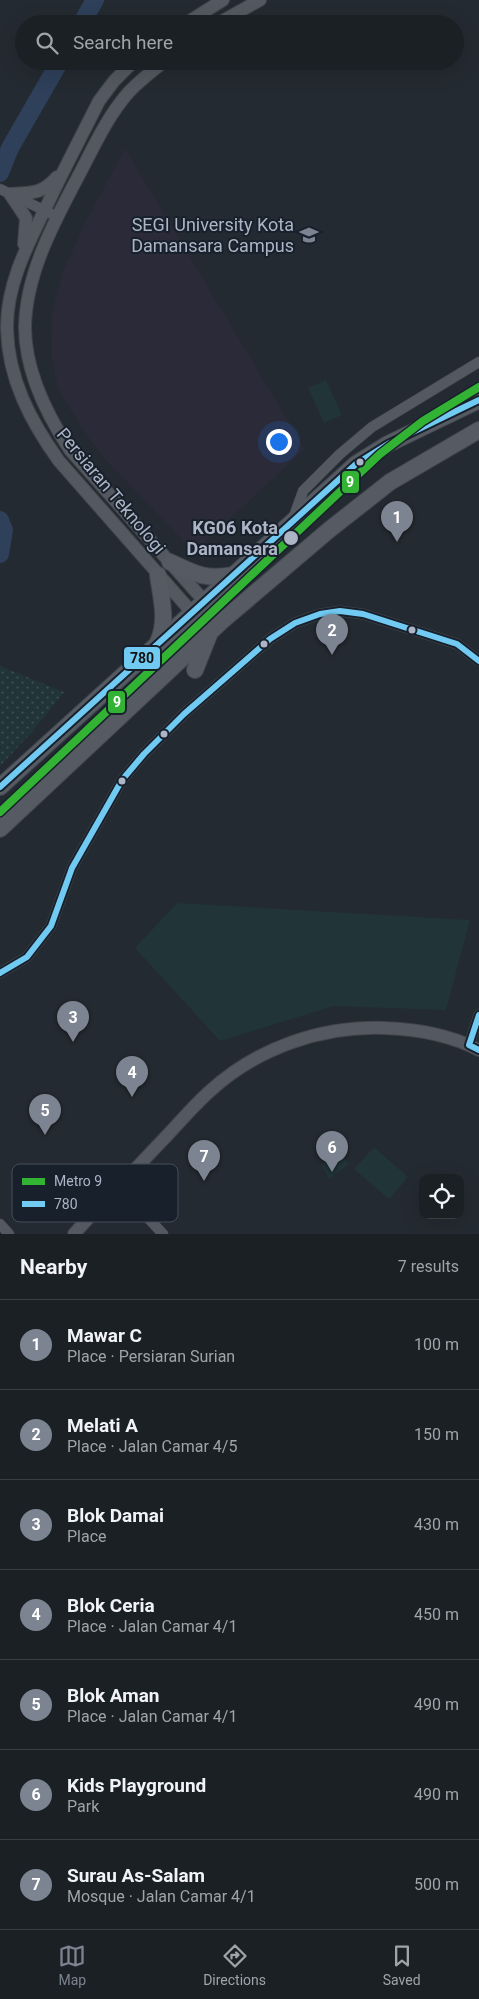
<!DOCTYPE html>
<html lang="en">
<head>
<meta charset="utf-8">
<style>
	:root { --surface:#1b2025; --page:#282d32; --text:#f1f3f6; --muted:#a0a3a7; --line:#393e42; --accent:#7c8491 }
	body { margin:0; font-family:Roboto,sans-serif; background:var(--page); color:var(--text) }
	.controls { position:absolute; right:15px; bottom:15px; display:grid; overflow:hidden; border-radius:10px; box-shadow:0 5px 20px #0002 }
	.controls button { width:45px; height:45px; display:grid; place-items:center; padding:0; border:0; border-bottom:1px solid var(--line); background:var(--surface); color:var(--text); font:25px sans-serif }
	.you { position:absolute; left:278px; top:441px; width:18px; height:18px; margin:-12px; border:4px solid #fff; border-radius:50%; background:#1a73e8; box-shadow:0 0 0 8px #1a73e833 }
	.badge { display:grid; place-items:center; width:32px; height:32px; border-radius:50%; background:var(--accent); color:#fff; font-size:16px; font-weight:700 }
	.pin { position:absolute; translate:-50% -41px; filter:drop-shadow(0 1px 2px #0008) }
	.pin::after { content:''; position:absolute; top:26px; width:18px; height:15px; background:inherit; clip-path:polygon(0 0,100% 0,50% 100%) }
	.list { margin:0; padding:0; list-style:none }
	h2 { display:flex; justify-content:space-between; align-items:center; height:65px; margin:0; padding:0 20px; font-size:21px }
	h2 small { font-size:16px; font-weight:400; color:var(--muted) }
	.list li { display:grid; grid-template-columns:32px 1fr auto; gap:15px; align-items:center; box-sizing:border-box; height:90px; padding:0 20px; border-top:1px solid var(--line) }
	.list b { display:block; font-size:19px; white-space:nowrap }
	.list p { margin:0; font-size:16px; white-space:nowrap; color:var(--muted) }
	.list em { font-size:16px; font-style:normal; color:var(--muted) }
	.icon { flex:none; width:28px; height:28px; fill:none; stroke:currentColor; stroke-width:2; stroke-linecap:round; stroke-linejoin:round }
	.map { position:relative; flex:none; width:479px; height:1234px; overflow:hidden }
	.search { position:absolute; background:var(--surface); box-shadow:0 5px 20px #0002; left:15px; right:15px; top:15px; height:55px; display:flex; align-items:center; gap:12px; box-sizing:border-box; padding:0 18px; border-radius:28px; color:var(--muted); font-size:19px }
	.sheet { height:695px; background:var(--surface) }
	nav { display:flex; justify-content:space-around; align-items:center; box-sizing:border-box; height:70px; border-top:1px solid var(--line); background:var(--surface); font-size:14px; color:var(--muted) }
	nav a { display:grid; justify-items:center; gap:2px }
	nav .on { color:var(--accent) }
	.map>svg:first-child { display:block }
	.medical { fill:#2b2a38 }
	.grass { fill:url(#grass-dots) }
	.park { fill:#213437 }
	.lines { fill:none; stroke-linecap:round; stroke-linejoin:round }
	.river { stroke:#2e405a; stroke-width:18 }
	.minor-casing { stroke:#40444a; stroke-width:11 }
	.tertiary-casing { stroke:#40444a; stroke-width:14 }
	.primary-casing { stroke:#41464e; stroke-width:18 }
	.minor { stroke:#545860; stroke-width:10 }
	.tertiary { stroke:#545860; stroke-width:12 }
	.primary { stroke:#565b63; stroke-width:16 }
	.bus-1-casing { stroke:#18202c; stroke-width:10 }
	.bus-1 { stroke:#71caf2; stroke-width:6 }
	.metro-1-casing { stroke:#18202c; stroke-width:11 }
	.metro-1 { stroke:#33b333; stroke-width:8 }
	.bus-dot { fill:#acb5c5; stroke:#18202c; stroke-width:2 }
	.labels { text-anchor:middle; stroke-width:4; stroke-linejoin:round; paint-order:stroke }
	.poi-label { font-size:18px; fill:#acb5c5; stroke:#18202c; text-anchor:end }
	.street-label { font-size:18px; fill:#acb5c5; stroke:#18202c }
	.stop-label { font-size:18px; font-weight:bold; fill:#acb5c5; stroke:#18202c; text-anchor:end }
	.key { fill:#18202c; stroke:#444d5a; stroke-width:1 }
	.key-label { font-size:14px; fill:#acb5c5 }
	.line-badge { stroke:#18202c; stroke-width:2 }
	.badge-label { font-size:14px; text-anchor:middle; font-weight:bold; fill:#fff }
	.pale-badge-label { font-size:14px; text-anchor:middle; font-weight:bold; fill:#111 }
</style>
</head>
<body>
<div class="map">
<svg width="479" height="1234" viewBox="0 0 479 1234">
	<defs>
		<pattern id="grass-dots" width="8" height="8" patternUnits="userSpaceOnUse" patternTransform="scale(1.25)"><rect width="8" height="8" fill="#213437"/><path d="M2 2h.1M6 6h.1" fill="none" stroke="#3f4f52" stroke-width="1.8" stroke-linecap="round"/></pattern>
	</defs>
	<rect width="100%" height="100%" fill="#242a31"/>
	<path class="medical" d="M125,148L305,449L194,552L111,466L91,441L64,400L58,388L52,360L51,316L62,273L85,223Z"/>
	<path class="grass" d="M0,666L64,692L32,732L0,766Z"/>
	<path class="park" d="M326,380L342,415L324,423L308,388Z
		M177,903L470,920L446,1010L334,1006L220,1041L135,948Z
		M374,1147L408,1177L389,1199L354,1169Z
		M341,1155L349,1164L329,1179L321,1164Z"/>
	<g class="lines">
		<path class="river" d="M81,24L95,0
			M0,173L10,148L60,61
			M0,520L4,530L0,554"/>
		<g class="minor-casing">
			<path id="minor" d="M0,189L58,217
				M293,519L303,491L340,454L372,427L479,362
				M0,973L27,957L51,926L72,868L122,780L144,754L184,714L270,639L295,623L320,614L340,611L363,614L457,644L479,661
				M469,1045L479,1015
				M119,1187L163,1234
				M0,1224L9,1234"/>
		</g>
		<g class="tertiary-casing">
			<path id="tertiary" d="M185,24L223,0
				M217,24L260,0
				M134,61L114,81L99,101C82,135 64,169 48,203C29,242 6,284 7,329C8,379 31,422 59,461L210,633
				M165,61C152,71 139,81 128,93C108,116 95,144 81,171C56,219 26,271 25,327C25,370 47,415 70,450L222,621
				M24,244L26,218L10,194C32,193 42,194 57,177
				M74,1234C101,1204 130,1175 157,1146C175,1128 191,1108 210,1091C257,1048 321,1026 384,1028C416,1029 450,1035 479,1050"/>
		</g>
		<g class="primary-casing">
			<path id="primary" d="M170,562C195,574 205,580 233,575
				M158,575C161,598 168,620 158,642
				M195,670L209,635
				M0,787L356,464L388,444L479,400
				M0,829L222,621L329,530L390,482L479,430"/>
		</g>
		<use href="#minor" class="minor"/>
		<use href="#tertiary" class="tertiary"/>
		<use href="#primary" class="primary"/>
		<g class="bus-1-casing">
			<path id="bus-1" d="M0,787L356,464L388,444L479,400
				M0,973L27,957L51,926L72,868L122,780L144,754L184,714L270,639L295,623L320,614L340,611L363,614L457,644L479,661
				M479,1015L469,1045L479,1050"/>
		</g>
		<use href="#bus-1" class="bus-1"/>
		<g class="metro-1-casing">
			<path id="metro-1" d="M0,812L380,454L423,421L479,387"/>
		</g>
		<use href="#metro-1" class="metro-1"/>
	</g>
	<defs>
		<g id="university-bare" transform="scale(1.5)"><path d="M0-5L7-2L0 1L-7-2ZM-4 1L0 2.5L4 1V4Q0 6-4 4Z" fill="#7c8491" stroke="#18202c" stroke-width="2.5" paint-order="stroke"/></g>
	</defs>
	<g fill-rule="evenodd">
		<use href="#university-bare" x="309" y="235"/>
	</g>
	<g class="bus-dot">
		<circle cx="360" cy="462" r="4.5"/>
		<circle cx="291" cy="538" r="8"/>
		<circle cx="412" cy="630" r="4.5"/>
		<circle cx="264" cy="644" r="4.5"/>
		<circle cx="164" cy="734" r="4.5"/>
		<circle cx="122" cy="781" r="4.5"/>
	</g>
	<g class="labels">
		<g class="poi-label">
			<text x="294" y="231">SEGI University Kota<tspan x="294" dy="21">Damansara Campus</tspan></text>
		</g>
		<g class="street-label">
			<text transform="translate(111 491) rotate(50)" y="6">Persiaran Teknologi</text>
		</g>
		<g class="stop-label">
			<text x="278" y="534">KG06 Kota<tspan x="278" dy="21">Damansara</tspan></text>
		</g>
	</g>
	<rect x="12" y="1164" width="166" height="58" rx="8" class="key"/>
	<rect x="22" y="1178" width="23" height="7" fill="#33b333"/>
	<rect x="22" y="1201" width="23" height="6" fill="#71caf2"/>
	<g class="key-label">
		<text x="54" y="1186">Metro 9</text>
		<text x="54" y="1209">780</text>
	</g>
	<g class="line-badge">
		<rect x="341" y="470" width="19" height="24" rx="5" fill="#33b333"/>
		<rect x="123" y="646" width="38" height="24" rx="5" fill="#71caf2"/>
		<rect x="107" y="690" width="19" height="24" rx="5" fill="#33b333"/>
	</g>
	<g class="badge-label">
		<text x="350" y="487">9</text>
		<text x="117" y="707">9</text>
	</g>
	<g class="pale-badge-label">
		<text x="142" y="663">780</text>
	</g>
</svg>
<div class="controls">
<button><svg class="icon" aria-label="locate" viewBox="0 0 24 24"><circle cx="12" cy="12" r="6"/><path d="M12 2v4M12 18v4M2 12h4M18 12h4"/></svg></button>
</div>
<div class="you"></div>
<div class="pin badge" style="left:397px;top:542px">1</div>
<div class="pin badge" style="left:332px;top:655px">2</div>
<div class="pin badge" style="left:73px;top:1042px">3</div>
<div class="pin badge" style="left:132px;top:1097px">4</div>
<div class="pin badge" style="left:45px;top:1135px">5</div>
<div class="pin badge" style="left:332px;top:1172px">6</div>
<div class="pin badge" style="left:204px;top:1181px">7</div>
<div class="search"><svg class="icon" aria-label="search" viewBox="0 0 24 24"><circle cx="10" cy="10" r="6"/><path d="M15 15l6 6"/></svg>Search here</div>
</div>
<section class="sheet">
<h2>Nearby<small>7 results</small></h2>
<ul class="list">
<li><span class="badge">1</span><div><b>Mawar C</b><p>Place · Persiaran Surian</p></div><em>100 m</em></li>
<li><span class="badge">2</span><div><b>Melati A</b><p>Place · Jalan Camar 4/5</p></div><em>150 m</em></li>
<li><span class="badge">3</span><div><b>Blok Damai</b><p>Place</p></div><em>430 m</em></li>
<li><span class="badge">4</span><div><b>Blok Ceria</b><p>Place · Jalan Camar 4/1</p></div><em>450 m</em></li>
<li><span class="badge">5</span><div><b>Blok Aman</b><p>Place · Jalan Camar 4/1</p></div><em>490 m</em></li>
<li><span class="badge">6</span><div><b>Kids Playground</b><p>Park</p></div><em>490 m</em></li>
<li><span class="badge">7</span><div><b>Surau As-Salam</b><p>Mosque · Jalan Camar 4/1</p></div><em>500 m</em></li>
</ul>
</section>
<nav>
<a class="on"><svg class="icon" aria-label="map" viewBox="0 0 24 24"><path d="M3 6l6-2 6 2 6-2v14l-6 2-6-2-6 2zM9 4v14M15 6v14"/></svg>Map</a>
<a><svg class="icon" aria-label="directions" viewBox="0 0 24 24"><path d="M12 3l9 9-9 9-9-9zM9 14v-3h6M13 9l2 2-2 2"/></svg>Directions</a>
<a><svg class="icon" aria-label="saved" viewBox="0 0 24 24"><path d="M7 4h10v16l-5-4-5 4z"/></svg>Saved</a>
</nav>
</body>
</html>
